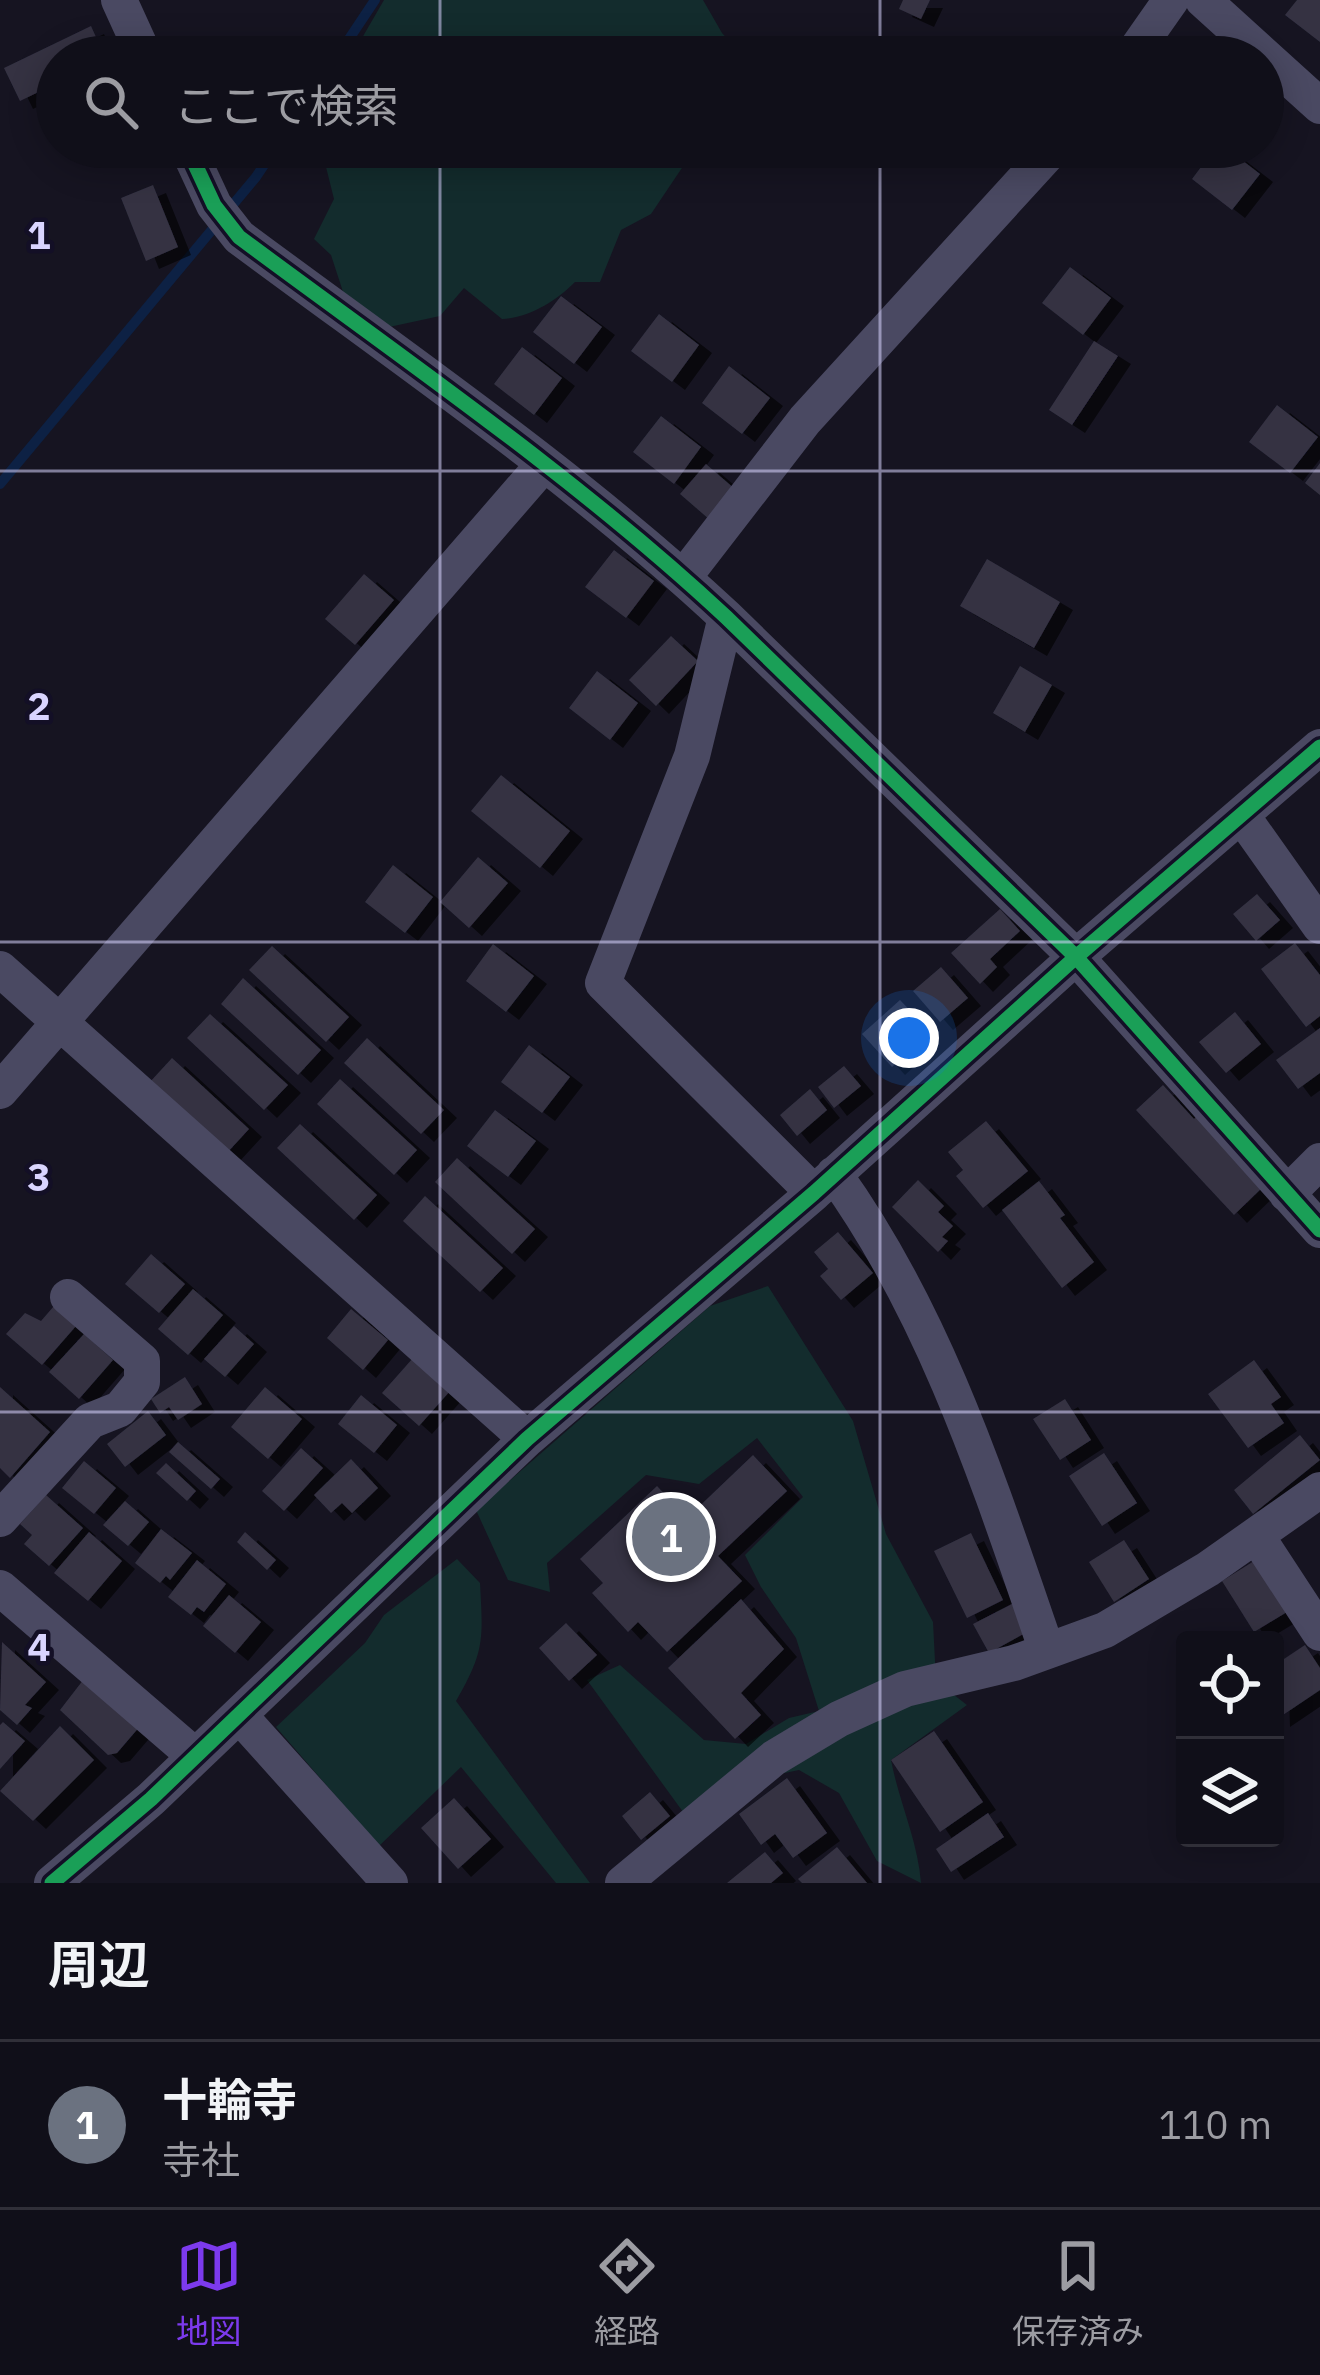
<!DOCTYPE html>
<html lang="ja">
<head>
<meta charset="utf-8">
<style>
	:root { --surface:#100f19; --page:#1e1d26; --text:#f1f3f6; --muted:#9c9ca2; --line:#302f38; --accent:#7c3aed }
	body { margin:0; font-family:"IBM Plex Sans","Noto Sans JP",sans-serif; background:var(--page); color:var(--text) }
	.controls { position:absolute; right:36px; bottom:36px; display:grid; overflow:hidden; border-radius:12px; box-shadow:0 6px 30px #0003 }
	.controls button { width:108px; height:108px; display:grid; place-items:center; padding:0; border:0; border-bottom:3px solid var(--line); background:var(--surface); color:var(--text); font:60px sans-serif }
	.you { position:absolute; left:909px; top:1038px; width:42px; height:42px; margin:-30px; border:9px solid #fff; border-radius:50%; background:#1a73e8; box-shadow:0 0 0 18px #1a73e833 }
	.badge { display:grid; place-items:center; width:78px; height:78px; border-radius:50%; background:var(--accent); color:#fff; font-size:39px; font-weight:700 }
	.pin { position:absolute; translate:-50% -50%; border:6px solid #fff; box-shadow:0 3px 12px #0006 }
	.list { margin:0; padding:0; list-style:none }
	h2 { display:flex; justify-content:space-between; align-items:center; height:156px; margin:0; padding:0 48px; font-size:51px }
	h2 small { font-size:39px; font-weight:400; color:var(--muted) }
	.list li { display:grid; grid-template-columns:78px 1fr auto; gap:36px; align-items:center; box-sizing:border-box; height:168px; padding:0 48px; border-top:3px solid var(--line) }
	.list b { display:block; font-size:45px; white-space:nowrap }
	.list p { margin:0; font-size:39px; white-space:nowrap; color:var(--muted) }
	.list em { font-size:39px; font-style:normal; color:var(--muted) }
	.icon { flex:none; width:66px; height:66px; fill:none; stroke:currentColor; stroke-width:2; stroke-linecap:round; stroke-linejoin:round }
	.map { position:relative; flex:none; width:1320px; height:1883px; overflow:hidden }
	.search { position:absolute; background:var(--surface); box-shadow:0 6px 30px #0003; left:36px; right:36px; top:36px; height:132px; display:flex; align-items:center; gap:30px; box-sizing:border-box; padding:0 42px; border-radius:66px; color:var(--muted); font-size:45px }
	.sheet { height:324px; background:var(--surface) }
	nav { display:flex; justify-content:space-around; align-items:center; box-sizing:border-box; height:168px; border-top:3px solid var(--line); background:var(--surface); font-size:33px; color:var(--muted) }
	nav a { display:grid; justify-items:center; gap:6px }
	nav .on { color:var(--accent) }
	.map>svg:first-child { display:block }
	.green { fill:#132c2d }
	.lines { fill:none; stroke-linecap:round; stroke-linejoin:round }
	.stream { stroke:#0d2144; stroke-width:10 }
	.building { fill:#343243; filter:url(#shadow) }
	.minor { stroke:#4a4962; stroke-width:36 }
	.cycleway-casing { stroke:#130f26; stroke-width:22 }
	.cycleway { stroke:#1a9f57; stroke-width:15 }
	.grid { fill:none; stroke:#d9d4ff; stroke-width:3; stroke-opacity:0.55 }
	.grid-label { font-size:39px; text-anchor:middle; font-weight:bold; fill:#d9d4ff; stroke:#130f26; stroke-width:9; stroke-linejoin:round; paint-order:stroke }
</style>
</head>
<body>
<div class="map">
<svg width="1320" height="1883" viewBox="0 0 1320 1883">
	<defs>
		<filter id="shadow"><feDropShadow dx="13" dy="8" stdDeviation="0" flood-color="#0009"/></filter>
	</defs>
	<rect width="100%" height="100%" fill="#161421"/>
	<path class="green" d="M384,0H703L722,33L744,57H351Z
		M321,147H696L651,214L621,230L600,282H575C556,301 529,318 502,319L464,288L440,316L366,332L346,301L331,255L314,239L334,199Z
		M768,1286L853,1421L886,1534L933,1622L936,1681L967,1705L891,1760C899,1802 918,1841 921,1883L877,1861L839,1793L799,1770L746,1781L702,1838L587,1680L620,1665L704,1740L746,1744L789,1718L819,1711L796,1638L761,1587L745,1555L803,1497L757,1438L699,1484L646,1475L547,1563L550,1592L508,1580L476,1510L710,1306Z
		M457,1559L480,1583C483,1639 485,1651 456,1701L590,1883H556L461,1767L379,1846L276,1727L365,1643L384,1615Z"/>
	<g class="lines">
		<path class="stream" d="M337,57L375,0
			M0,484L256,177L276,147"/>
	</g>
	<path class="building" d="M903,0H930L921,19L899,9Z
		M1297,0H1320V42L1285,15Z
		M91,26L105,57H57V83L20,101L4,68Z
		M1196,42L1215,57H1184Z
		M57,96V127L46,100Z
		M1216,147H1225L1260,174L1232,210L1192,179Z
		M153,185L178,247L146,261L121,198Z
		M1070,267L1111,298L1083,335L1042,303Z
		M561,296L602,327L574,364L533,332Z
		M659,314L699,345L672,382L631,351Z
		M1094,341L1118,356L1072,425L1049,410Z
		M522,347L562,378L534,415L494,384Z
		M729,366L770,398L742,434L702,403Z
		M1277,405L1318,437L1290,473L1249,442Z
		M661,416L701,447L674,484L633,452Z
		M1320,463V495L1305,483Z
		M706,464L736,490L710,520L680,494Z
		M614,550L654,581L626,618L585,587Z
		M987,559L1060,602L1034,648L960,606Z
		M364,574L394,600L355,645L325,619Z
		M671,636L698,661L656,706L629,680Z
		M1020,666L1052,685L1025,732L993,713Z
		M597,671L638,703L610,740L569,708Z
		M501,775L570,831L540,868L471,811Z
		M478,857L508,883L469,928L440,902Z
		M393,865L433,897L405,933L365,902Z
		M1257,894L1280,920L1256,941L1233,914Z
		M1000,909L1020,931L990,959L997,967L980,984L951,953Z
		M1295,943L1320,975V1016L1306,1027L1261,969Z
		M493,944L534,976L506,1012L466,981Z
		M272,946L349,1017L326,1042L249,970Z
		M941,967L968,998L940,1022L913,991Z
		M243,978L321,1050L298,1075L221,1004Z
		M900,1000L921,1022L909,1033L918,1043L892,1067L862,1034Z
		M1235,1012L1261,1044L1226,1073L1199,1042Z
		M210,1014L288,1085L264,1110L187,1038Z
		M1320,1028V1073L1298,1089L1276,1060Z
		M367,1038L444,1110L421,1134L344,1063Z
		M529,1045L570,1077L542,1113L501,1082Z
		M172,1058L249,1129L226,1154L149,1083Z
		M844,1066L861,1086L834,1108L818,1087Z
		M340,1079L417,1150L394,1175L317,1104Z
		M1163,1085L1194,1119L1201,1112L1267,1183L1234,1215L1136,1110Z
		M810,1089L827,1110L797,1136L780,1115Z
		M495,1110L536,1141L508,1177L467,1146Z
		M986,1121L1028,1171L983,1208L956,1176L963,1170L948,1152Z
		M300,1124L377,1195L354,1220L277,1148Z
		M457,1158L535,1229L512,1254L435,1182Z
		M918,1180L944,1206L938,1212L953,1226L942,1237L948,1241L938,1252L892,1207Z
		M1039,1181L1065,1215L1060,1218L1094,1262L1062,1288L1002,1210Z
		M425,1196L503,1268L480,1292L403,1221Z
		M838,1232L873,1273L841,1300L820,1276L828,1269L814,1252Z
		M151,1254L185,1284L159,1313L125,1284Z
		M193,1289L223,1315L188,1355L158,1329Z
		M54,1306L76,1326L42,1365L6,1334L25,1313L41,1321Z
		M351,1309L388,1340L363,1370L327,1338Z
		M234,1326L254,1344L225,1377L204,1359Z
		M84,1334L113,1360L79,1399L49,1372Z
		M413,1358L450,1391L419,1426L382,1393Z
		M1254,1360L1281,1397L1271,1404L1284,1423L1248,1448L1208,1394Z
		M185,1377L202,1404L178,1420L169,1407L160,1413L151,1399Z
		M0,1387L50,1432L10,1478L0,1468Z
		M265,1387L302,1419L268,1459L231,1427Z
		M361,1395L397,1425L374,1453L338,1424Z
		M1065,1399L1091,1440L1060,1460L1033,1419Z
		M148,1411L166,1435L125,1467L107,1444Z
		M1300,1435L1320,1460L1253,1514L1234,1490Z
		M178,1442L220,1479L211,1489L169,1452Z
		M301,1448L323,1468L284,1511L262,1491Z
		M1104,1453L1137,1503L1102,1526L1069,1476Z
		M753,1455L787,1491L718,1556L742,1581L667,1652L638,1622L628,1632L592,1593L603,1583L580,1559L657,1486L687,1518Z
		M351,1459L378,1488L352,1513L342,1503L331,1513L314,1495Z
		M84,1461L116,1488L94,1514L62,1488Z
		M166,1463L196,1491L187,1501L156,1473Z
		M46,1495L83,1528L49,1566L24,1544L32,1535L20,1524Z
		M125,1501L149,1522L128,1546L103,1525Z
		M161,1529L192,1553L170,1580L166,1576L160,1583L135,1563Z
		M89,1532L122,1561L88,1601L54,1573Z
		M245,1532L276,1560L267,1570L237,1542Z
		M971,1533L1003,1600L967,1618L934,1551Z
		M1124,1540L1149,1579L1114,1602L1089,1562Z
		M197,1560L226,1584L204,1612L197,1607L191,1615L168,1597Z
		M1254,1561L1287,1612L1254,1632L1222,1581Z
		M229,1595L261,1622L235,1653L203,1626Z
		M741,1599L784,1649L741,1693L761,1715L735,1739L668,1668Z
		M1012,1604L1027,1632L989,1653L973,1624Z
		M566,1623L597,1655L569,1681L539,1648Z
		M2,1642L46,1682L25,1705L32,1708L17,1725L0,1710Z
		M1305,1645L1320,1668V1690L1277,1719L1275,1665Z
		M87,1675L141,1725L117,1753L108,1755L60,1710Z
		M3,1722L25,1741L0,1769V1725Z
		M60,1726L94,1760L33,1821L0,1791Z
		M934,1731L983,1802L940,1832L891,1760Z
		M787,1778L827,1833L793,1858L775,1834L761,1845L739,1814Z
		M650,1792L670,1816L641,1840L622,1816Z
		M454,1798L491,1839L458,1869L421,1828Z
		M988,1813L1004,1837L951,1872L936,1849Z
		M837,1847L867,1883H802L798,1879Z
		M765,1852L783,1873L771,1883H727Z"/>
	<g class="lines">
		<path class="minor" d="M119,0L145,57
			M1203,0L1320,106
			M1131,57L1171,0
			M187,147L214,205L239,237C403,359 576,477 726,617L1076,957L1320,1230
			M683,578L805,420L1054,147
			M726,617L692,756L603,983L814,1193
			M1242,816L1320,926
			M0,969L527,1439
			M0,1091L543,465
			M834,1174C937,1317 990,1486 1047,1651
			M1287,1194L1320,1161
			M0,1519L90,1421L120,1409L142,1382V1361L68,1297
			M1256,1535L1320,1633
			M0,1588L195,1756
			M239,1715L390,1883
			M52,1883L151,1799L527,1439L814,1193L1076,957L1320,747
			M623,1883L774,1758L839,1719L905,1689L1014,1663L1105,1630L1208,1569L1320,1490"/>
		<g class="cycleway-casing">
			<path id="cycleway" d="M187,147L214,205L239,237C403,359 576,477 726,617L1076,957L1320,1230
				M52,1883L151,1799L527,1439L814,1193L1076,957L1320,747"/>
		</g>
		<use href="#cycleway" class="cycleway"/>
	</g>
	<path class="grid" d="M440,0V57M880,0V57M440,147V1883M880,147V1883M0,471H1320M0,942H1320M0,1412H1320"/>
	<g class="grid-label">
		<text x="39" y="249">1</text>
		<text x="39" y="720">2</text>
		<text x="39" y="1191">3</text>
		<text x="39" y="1661">4</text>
	</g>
</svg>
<div class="controls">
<button><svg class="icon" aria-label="locate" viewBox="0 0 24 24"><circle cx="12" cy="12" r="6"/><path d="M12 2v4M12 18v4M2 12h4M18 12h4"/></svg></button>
<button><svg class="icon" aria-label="layers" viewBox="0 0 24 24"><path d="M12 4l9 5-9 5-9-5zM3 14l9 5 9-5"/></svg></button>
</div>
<div class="you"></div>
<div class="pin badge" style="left:671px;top:1537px;background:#6b7280">1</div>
<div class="search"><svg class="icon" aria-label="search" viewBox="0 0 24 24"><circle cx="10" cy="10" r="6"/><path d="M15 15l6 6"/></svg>ここで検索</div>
</div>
<section class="sheet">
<h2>周辺<small></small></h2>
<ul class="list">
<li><span class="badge" style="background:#6b7280">1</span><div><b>十輪寺</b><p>寺社</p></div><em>110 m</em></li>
</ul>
</section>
<nav>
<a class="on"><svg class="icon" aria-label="map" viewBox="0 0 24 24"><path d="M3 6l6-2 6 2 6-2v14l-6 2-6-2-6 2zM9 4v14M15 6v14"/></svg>地図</a>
<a><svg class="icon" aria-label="directions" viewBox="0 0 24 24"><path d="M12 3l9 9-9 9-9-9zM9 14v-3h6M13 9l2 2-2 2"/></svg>経路</a>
<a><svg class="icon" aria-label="saved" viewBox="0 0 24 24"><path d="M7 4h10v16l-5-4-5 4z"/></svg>保存済み</a>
</nav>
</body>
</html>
